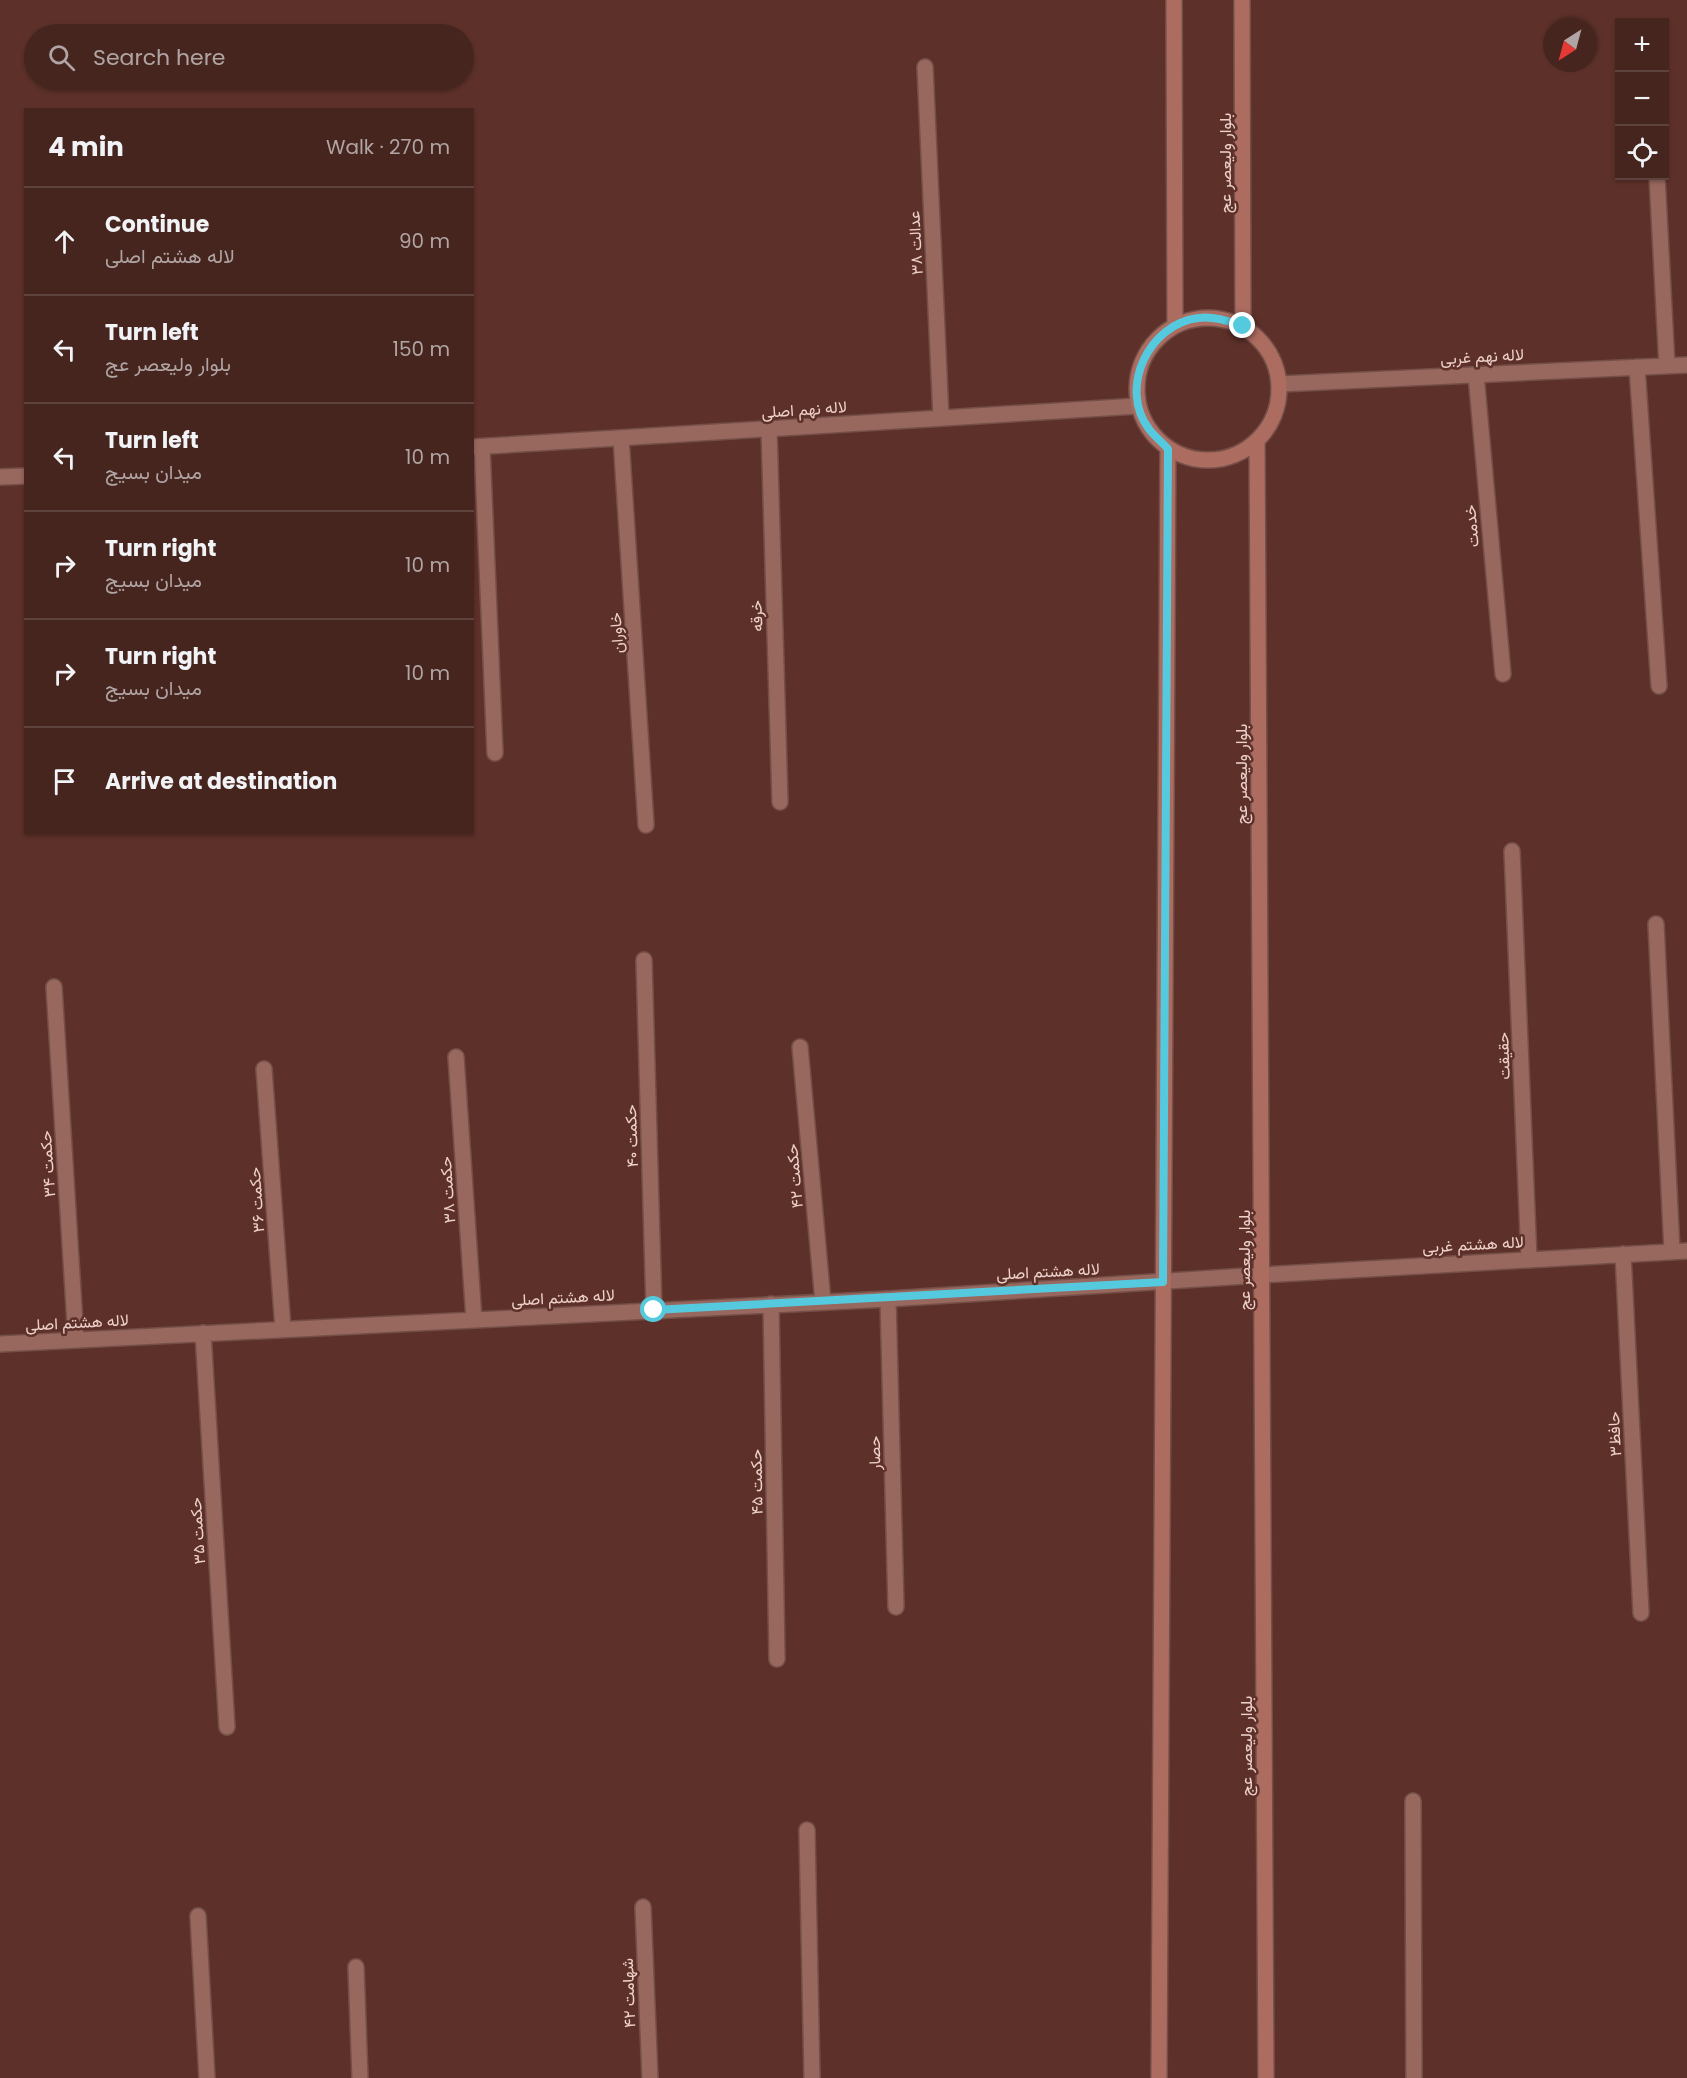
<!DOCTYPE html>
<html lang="en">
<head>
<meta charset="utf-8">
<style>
	:root { --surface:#46251f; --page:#50312c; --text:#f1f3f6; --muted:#b0a5a4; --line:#5e423d }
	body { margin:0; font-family:Poppins,Vazirmatn,sans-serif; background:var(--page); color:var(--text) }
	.controls { position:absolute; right:18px; top:18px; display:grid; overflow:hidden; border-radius:0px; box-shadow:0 2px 4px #0004 }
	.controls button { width:54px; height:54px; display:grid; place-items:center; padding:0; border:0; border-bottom:2px solid var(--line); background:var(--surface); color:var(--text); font:30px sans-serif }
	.compass { position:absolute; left:1543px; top:18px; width:54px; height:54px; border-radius:50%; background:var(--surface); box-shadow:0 2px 4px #0004; rotate:216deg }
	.stop { position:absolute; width:18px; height:18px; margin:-14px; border:4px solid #55cadf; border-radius:50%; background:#fff }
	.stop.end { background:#55cadf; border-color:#fff; box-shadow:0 2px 6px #0008 }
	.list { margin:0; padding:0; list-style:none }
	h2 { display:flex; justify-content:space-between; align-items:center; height:78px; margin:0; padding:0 24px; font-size:26px }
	h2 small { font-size:20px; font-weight:400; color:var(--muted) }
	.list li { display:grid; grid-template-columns:39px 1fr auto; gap:18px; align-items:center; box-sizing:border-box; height:108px; padding:0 24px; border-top:2px solid var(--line) }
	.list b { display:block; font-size:22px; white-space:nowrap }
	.list p { margin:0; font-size:20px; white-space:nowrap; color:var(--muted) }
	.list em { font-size:20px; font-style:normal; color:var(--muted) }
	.icon { flex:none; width:33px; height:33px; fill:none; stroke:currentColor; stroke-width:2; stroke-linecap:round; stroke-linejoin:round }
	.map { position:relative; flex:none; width:1687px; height:2078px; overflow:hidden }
	.search { position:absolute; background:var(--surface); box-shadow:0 2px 4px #0004; left:24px; top:24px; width:450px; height:66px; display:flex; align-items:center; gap:15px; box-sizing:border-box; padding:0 21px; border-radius:33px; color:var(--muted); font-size:22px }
	.panel { position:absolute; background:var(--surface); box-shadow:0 2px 4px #0004; left:24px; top:108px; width:450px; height:726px; border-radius:0px }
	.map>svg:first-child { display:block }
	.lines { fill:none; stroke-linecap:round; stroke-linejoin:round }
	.street-casing { stroke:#744f48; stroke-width:18 }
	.secondary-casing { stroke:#744f48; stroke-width:18 }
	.street { stroke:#98675d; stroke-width:15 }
	.secondary { stroke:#ad6c60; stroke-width:15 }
	.route { stroke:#55cadf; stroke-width:8 }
	.labels { text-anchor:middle; stroke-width:5; stroke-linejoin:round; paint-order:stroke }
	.street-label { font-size:16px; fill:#eed1cb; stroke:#5d3129 }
</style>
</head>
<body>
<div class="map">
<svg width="1687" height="2078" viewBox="0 0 1687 2078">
	<rect width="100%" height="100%" fill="#5d3129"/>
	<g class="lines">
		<g class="street-casing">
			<path id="street" d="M925,67L941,418
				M1657,176L1667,366
				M1637,367L1659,686
				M1476,375L1503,674
				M1280,384L1687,365
				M769,429L780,802
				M621,438L646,825
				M472,447L1138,406
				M482,447L495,753
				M0,477L26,476
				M1512,851L1529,1259
				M1656,924L1672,1251
				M644,960L654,1310
				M54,987L76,1340
				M800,1047L823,1302
				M456,1057L474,1320
				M264,1069L283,1329
				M1623,1254L1641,1613
				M888,1299L896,1607
				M771,1304L777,1659
				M203,1333L227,1727
				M0,1344L888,1299L1262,1275L1687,1251
				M1413,1801L1414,2078
				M807,1830L812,2078
				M643,1907L650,2078
				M198,1916L207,2078
				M356,1967L360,2078"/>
		</g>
		<g class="secondary-casing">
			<path id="secondary" d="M1174,0L1175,325
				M1242,0L1243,326
				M1137 389a71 71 0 1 1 142 0a71 71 0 1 1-142 0Z
				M1257,441L1266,2078
				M1159,2078L1168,449"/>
		</g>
		<use href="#street" class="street"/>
		<use href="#secondary" class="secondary"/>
	</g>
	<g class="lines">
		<path class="route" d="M654,1310L1163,1282L1168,449C1162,442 1154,436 1149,429C1118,388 1149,324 1198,318C1214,316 1228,321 1243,326"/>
	</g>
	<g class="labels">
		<g class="street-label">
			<text transform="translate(1225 163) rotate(-90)" y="6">بلوار ولیعصر عج</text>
			<text transform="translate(915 243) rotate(-93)" y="6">عدالت ٣٨</text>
			<text transform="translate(1482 356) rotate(-3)" y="6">لاله نهم غربی</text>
			<text transform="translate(804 409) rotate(-4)" y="6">لاله نهم اصلی</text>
			<text transform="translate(1471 526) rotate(-95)" y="6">خدمت</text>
			<text transform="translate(756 616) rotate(-92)" y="6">خرقه</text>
			<text transform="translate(616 633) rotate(-94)" y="6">خاوران</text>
			<text transform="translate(1241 774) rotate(-90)" y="6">بلوار ولیعصر عج</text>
			<text transform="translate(1503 1056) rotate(-92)" y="6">حقیقت</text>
			<text transform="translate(631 1136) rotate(-92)" y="6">حکمت ۴۰</text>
			<text transform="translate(47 1164) rotate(-94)" y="6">حکمت ۳۴</text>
			<text transform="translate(794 1176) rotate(-95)" y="6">حکمت ۴۲</text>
			<text transform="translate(447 1190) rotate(-94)" y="6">حکمت ۳۸</text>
			<text transform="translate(256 1200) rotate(-94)" y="6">حکمت ۳۶</text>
			<text transform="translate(1473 1244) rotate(-3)" y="6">لاله هشتم غربی</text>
			<text transform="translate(1244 1260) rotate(-90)" y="6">بلوار ولیعصر عج</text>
			<text transform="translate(1048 1271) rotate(-3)" y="6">لاله هشتم اصلی</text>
			<text transform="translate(563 1297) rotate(-3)" y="6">لاله هشتم اصلی</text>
			<text transform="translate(77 1322) rotate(-3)" y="6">لاله هشتم اصلی</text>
			<text transform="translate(1614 1434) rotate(-93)" y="6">حافظ۳</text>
			<text transform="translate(874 1453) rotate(-91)" y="6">حصار</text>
			<text transform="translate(756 1482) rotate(-91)" y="6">حکمت ۴۵</text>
			<text transform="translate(197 1531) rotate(-94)" y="6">حکمت ۳۵</text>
			<text transform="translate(1246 1746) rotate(-90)" y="6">بلوار ولیعصر عج</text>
			<text transform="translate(628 1993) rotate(-92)" y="6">شهامت ۴۲</text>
		</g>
	</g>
</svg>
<div class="controls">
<button>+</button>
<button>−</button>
<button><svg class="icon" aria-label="locate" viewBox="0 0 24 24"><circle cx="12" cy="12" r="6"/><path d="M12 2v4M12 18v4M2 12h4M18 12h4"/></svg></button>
</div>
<svg class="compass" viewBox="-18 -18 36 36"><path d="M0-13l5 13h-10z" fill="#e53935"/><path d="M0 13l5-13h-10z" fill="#b0a5a4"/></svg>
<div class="stop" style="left:654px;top:1310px"></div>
<div class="stop end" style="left:1243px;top:326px"></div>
<div class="search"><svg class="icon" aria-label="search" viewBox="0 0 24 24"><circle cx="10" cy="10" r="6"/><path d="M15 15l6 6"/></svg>Search here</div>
<section class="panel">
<h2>4 min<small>Walk · 270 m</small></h2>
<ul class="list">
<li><svg class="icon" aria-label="ahead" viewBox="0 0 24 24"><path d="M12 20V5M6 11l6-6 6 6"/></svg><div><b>Continue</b><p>لاله هشتم اصلی</p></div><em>90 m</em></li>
<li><svg class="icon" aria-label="left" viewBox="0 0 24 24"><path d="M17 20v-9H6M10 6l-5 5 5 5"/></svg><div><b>Turn left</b><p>بلوار ولیعصر عج</p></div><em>150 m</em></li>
<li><svg class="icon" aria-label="left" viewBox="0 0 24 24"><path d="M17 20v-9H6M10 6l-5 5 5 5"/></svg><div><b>Turn left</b><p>میدان بسیج</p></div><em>10 m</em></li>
<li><svg class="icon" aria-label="right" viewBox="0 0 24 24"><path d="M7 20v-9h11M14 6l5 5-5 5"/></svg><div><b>Turn right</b><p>میدان بسیج</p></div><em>10 m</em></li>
<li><svg class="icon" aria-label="right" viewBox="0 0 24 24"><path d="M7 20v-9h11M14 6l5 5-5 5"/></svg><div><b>Turn right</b><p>میدان بسیج</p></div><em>10 m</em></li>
<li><svg class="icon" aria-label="arrive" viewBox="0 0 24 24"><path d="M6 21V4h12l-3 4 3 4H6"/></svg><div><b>Arrive at destination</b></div></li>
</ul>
</section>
</div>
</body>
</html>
